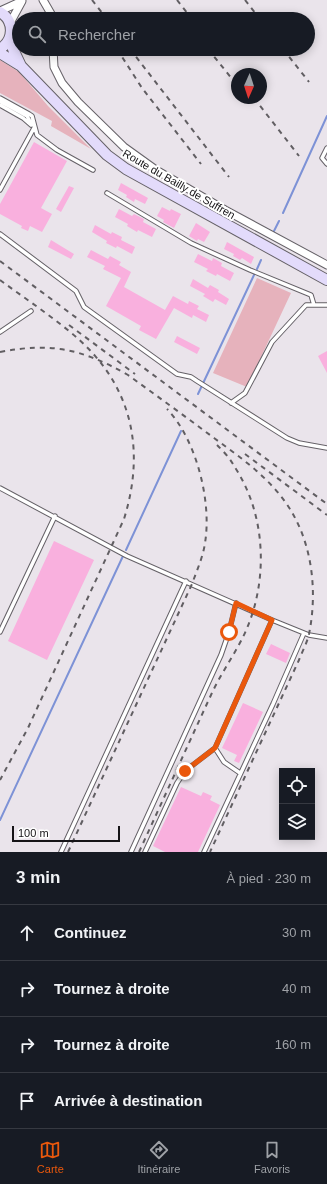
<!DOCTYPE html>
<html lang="fr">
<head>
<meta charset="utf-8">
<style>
	:root { --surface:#171b24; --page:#20242c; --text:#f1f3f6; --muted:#9ea1a6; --line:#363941; --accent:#ea580c }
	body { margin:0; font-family:Helvetica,sans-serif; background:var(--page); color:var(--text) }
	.controls { position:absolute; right:12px; bottom:12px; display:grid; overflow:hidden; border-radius:0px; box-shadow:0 2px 10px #0003 }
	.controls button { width:36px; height:36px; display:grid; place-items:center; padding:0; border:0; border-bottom:1px solid var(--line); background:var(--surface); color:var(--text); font:20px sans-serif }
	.compass { position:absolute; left:231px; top:68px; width:36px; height:36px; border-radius:50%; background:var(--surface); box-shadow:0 2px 10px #0003; rotate:183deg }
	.scale { position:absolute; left:12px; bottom:10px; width:108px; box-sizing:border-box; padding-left:4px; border:2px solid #161417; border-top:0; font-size:11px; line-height:14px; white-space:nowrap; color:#161417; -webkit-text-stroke:3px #fff; paint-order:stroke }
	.stop { position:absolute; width:12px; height:12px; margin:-9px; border:3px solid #ea580c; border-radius:50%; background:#fff }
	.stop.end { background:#ea580c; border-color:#fff; box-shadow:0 1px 4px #0008 }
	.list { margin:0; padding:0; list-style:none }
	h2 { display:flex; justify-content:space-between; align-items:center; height:52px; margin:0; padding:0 16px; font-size:17px }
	h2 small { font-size:13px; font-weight:400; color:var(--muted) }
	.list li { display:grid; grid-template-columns:26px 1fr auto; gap:12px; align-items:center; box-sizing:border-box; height:56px; padding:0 16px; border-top:1px solid var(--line) }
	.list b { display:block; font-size:15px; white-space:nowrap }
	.list em { font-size:13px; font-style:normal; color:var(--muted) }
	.icon { flex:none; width:22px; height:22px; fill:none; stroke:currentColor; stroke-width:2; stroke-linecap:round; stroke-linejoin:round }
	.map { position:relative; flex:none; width:327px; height:852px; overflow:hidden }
	.search { position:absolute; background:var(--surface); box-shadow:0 2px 10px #0003; left:12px; right:12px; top:12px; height:44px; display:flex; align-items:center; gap:10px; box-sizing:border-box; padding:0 14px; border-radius:22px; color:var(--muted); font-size:15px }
	.sheet { height:276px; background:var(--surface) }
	nav { display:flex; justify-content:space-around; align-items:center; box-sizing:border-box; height:56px; border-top:1px solid var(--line); background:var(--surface); font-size:11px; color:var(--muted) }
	nav a { display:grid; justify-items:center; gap:2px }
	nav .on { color:var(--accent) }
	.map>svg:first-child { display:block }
	.green { fill:#e6b2bc }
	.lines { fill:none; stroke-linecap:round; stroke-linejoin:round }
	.stream { stroke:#7d92d6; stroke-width:2 }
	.building { fill:#f9b0de }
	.lane-casing { stroke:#656167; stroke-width:5.5 }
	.street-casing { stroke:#656167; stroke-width:9 }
	.secondary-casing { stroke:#656167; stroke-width:12 }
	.lane { stroke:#fff; stroke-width:3.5 }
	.street { stroke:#fff; stroke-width:7 }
	.secondary { stroke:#e3dbfb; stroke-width:10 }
	.rail { stroke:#615e62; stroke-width:2; stroke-dasharray:5 5; stroke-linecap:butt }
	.route { stroke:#ea580c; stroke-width:5 }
	.labels { text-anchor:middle; stroke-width:4; stroke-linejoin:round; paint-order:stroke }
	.street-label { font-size:11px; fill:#161417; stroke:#fff }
</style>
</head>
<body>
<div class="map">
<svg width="327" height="852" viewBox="0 0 327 852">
	<rect width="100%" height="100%" fill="#eae4eb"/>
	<path class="green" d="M0,60L19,72L48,106L91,149L51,126L52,121L0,93Z
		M257,278L291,293L247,387L213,373Z"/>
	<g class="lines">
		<path class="stream" d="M283,213L327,116
			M274,231L279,221
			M257,269L261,260
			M198,394L254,275
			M126,550L181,431
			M0,820L123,556"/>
	</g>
	<path class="building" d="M34,142L67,161L41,208L52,214L42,232L30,226L28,231L21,228L22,226L0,214V204Z
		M121,183L148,198L145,204L135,199L134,202L126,197L127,195L118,190Z
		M69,186L74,188L61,212L56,209Z
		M162,207L170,211L171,209L181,214L174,228L163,222L164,220L157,216Z
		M119,209L132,216L134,214L144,219L143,222L156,229L152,237L138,230L137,232L127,226L128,224L115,217Z
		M196,223L210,232L204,242L198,239L197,241L189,236Z
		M95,225L111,234L112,232L122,237L121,240L135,247L132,254L117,246L116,248L106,243L107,241L92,232Z
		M51,240L74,254L71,259L48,247Z
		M227,242L254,257L251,264L242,258L240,260L233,256L234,254L224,249Z
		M91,250L108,259L110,256L121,262L119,265L131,272L124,287L165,310L173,296L188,304L189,301L199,306L197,309L209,315L206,322L193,315L192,318L174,308L156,339L139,330L141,326L106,306L121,278L103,269L105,266L87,257Z
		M198,254L212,261L213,258L222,263L221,266L234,273L230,281L217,274L216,276L206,271L208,269L194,262Z
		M193,279L208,288L210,285L219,290L218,292L229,299L226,305L215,299L213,302L203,296L205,294L190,286Z
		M177,336L200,348L197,354L174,342Z
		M327,351V373L318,356Z
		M54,541L94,560L47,660L8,641Z
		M271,644L290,653L286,663L266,654Z
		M243,703L263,712L239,763L234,761L237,755L222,748Z
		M181,787L201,796L203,792L212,796L210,800L220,805L198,852H165L153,846Z"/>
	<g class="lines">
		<g class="lane-casing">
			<path id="lane" d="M0,98L29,114L32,116L37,135L57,150L93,170
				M0,101L27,116L32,125
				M0,105L23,118L31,125
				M327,148L322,158L327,164
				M0,190L34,128
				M107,193L191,243L250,270L311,295L314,305
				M0,234L76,291L84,307L177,374L191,377L197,381L287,438L299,443L327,448
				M0,332L31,311
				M231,403L245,393L272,342L306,305H327
				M0,488L127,556L272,620L309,635L327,638
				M0,632L55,516
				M240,773L224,762L215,748L272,620
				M61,852L186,581
				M131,852L221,655L229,632L236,603
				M145,852L177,783L185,771L215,748
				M204,852L273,704L304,633"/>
		</g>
		<g class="street-casing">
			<path id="street" d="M43,0L54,19
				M0,11L22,1L10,23
				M53,49L54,67L62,83L78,102L124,147L156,170L225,210L327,265"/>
		</g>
		<g class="secondary-casing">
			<path id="secondary" d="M0,12C15,21 14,40 0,49
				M11,36L13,49L21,66
				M0,53L21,66L107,155L126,169L327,280"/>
		</g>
		<use href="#lane" class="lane"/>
		<use href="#street" class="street"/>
		<use href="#secondary" class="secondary"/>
		<path class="rail" d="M92,0L107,19
			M177,0L192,19
			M245,0L260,19
			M117,49L142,88L201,164
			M130,49L229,177
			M208,49L237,85
			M283,49L309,82
			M254,98L299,156
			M0,261L327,504
			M0,280C23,297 47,313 69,331C130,380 147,445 124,519L28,728L0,780
			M69,325L135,374
			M0,352C52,342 82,349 128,375C157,396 186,417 214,438C240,457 267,476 286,503C312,540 318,590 309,634C307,643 302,652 299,660L210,852
			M245,454L327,515
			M68,852L192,584C197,570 203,557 205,543C212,501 196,439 167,409
			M139,852C163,800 187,747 211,695C220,675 233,657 243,637C269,584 267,515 234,466C230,458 223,451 217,445"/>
	</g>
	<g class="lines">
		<path class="route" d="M185,771L215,748L272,620L236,603L229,632"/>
	</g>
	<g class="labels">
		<g class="street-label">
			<text transform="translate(179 184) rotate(30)" y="4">Route du Bailly de Suffren</text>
		</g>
	</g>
</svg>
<div class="controls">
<button><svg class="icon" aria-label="locate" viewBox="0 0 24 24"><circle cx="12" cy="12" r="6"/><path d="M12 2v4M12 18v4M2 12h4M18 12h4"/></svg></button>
<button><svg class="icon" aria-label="layers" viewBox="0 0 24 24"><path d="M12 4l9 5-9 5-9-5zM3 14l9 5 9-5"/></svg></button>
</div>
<svg class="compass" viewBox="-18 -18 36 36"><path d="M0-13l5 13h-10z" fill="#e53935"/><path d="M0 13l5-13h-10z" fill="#9ea1a6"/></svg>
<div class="scale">100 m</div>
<div class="stop" style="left:229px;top:632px"></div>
<div class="stop end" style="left:185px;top:771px"></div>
<div class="search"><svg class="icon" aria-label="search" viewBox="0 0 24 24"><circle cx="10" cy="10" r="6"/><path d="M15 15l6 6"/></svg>Rechercher</div>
</div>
<section class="sheet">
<h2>3 min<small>À pied · 230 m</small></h2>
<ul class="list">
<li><svg class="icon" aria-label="ahead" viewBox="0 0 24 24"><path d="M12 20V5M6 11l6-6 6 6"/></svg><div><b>Continuez</b></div><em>30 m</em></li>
<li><svg class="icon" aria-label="right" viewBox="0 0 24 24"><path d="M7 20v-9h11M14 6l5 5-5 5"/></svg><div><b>Tournez à droite</b></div><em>40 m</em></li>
<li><svg class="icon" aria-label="right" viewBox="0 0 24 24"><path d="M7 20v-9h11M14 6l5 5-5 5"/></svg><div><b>Tournez à droite</b></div><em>160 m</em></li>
<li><svg class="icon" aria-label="arrive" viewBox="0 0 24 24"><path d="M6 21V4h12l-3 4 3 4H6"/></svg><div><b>Arrivée à destination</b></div></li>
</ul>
</section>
<nav>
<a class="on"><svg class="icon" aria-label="map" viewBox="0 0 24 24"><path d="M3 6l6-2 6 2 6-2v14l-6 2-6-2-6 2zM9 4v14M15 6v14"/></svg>Carte</a>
<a><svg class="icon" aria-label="directions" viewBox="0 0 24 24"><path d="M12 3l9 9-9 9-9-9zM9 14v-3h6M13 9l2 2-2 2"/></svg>Itinéraire</a>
<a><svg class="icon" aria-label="saved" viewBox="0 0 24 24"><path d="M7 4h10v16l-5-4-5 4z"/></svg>Favoris</a>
</nav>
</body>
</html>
